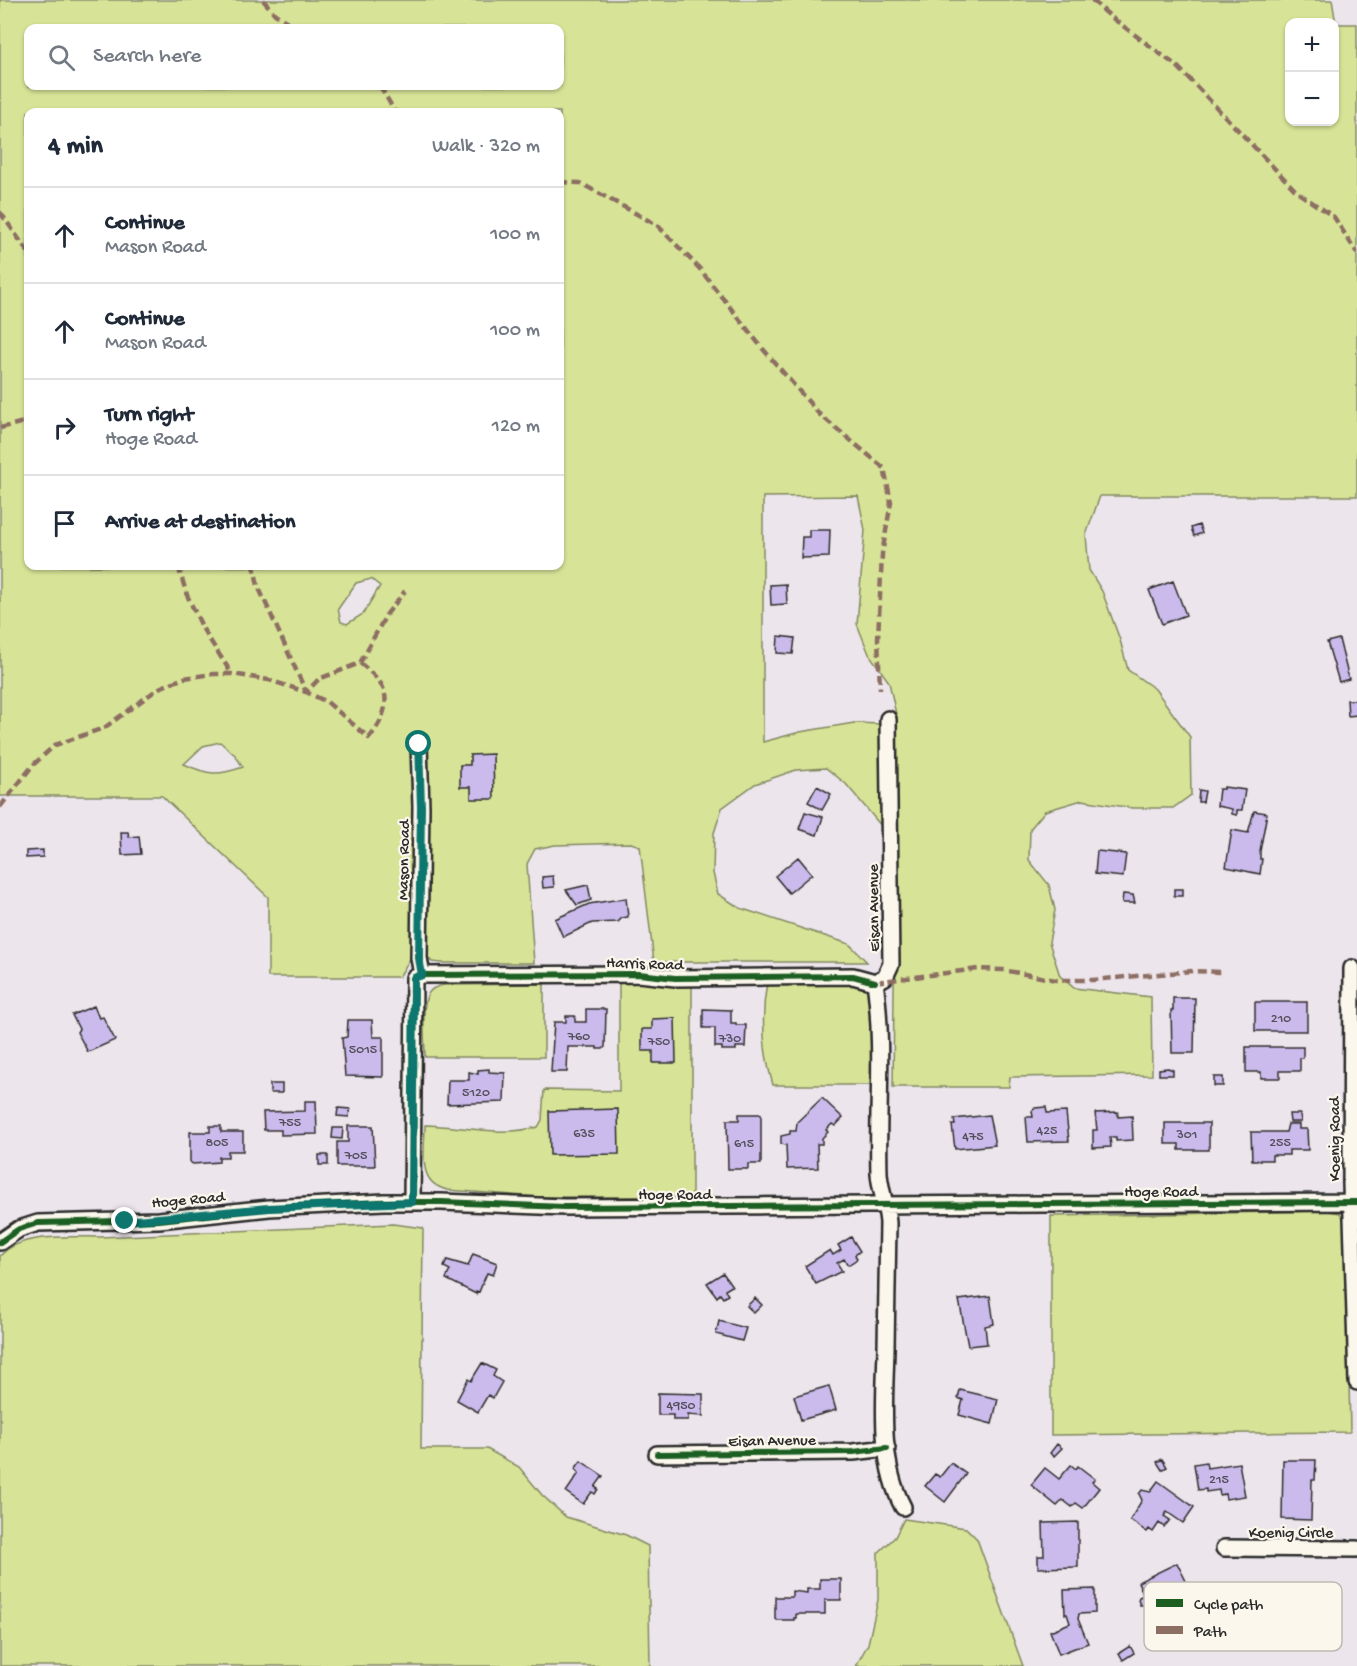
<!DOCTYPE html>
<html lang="en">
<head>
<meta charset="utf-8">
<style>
	:root { --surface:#fff; --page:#f2f2f3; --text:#1f2937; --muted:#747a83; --line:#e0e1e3 }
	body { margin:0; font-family:"Gochi Hand",sans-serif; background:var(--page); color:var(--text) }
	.controls { position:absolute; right:18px; top:18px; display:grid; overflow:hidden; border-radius:12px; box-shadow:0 2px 4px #0004 }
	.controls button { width:54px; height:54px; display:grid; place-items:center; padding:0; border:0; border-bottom:2px solid var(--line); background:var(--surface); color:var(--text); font:30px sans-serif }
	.stop { position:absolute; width:18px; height:18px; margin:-14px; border:4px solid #0f766e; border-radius:50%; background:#fff }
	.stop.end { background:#0f766e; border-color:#fff; box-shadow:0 2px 6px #0008 }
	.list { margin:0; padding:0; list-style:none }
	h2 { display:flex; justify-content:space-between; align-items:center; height:78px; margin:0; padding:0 24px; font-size:26px }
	h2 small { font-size:20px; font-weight:400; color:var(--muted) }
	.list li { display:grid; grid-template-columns:39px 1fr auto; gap:18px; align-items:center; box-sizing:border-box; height:96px; padding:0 24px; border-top:2px solid var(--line) }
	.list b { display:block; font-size:22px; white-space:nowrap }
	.list p { margin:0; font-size:20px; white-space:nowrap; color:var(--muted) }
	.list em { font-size:20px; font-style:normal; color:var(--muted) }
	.icon { flex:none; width:33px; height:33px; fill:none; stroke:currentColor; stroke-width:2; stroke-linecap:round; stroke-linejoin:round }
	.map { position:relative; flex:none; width:1357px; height:1666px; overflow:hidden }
	.search { position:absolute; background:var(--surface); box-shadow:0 2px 4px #0004; left:24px; top:24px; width:540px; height:66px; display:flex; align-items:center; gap:15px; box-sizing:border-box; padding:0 21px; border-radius:12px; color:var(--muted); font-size:22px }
	.panel { position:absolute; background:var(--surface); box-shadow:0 2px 4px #0004; left:24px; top:108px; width:540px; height:462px; border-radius:12px }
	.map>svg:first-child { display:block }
	.green { fill:#d7e497; stroke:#818861; stroke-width:1.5; fill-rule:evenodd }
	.building { fill:#cbbbec; stroke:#2b2b2b; stroke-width:1.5 }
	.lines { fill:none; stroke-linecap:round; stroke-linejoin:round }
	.minor-casing { stroke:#2b2b2b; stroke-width:20 }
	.minor { stroke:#fbf7ec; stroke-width:15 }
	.quiet { stroke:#8d6e63; stroke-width:4.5; stroke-dasharray:9 4.5; stroke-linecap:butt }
	.cycleway-casing { stroke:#fbf7ec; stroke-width:10 }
	.cycleway { stroke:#1b5e20; stroke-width:6 }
	.route { stroke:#0f766e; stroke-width:8 }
	.labels { text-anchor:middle; stroke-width:4.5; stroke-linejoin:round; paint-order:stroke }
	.number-label { font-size:14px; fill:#534f5b }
	.street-label { font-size:16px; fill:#2b2b2b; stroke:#fbf7ec }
	.key { fill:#fbf7ec; stroke:#bdbab2; stroke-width:1.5 }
	.key-label { font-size:16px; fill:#2b2b2b }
</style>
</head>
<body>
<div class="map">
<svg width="1357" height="1666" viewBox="0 0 1357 1666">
	<rect width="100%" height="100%" fill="#ede5ec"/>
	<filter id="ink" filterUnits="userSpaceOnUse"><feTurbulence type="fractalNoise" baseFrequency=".0167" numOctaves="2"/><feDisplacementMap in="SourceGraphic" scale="12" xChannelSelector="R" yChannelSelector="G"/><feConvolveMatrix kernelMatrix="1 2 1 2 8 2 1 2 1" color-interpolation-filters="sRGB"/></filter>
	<g filter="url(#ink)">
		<path class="green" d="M0,0H1332L1336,24H1357V496H1100L1086,535L1089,570L1102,591L1120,640L1128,670L1155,689L1190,737L1191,795L1173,808H1132L1082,800L1045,811L1030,829L1029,860L1049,885L1055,910L1049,942L1060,976L1074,988L1151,997L1152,1075L1010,1077L1009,1087H893L897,719L889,682L869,654L857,624L865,530L858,496L763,497V742L800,732L854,723L881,724L882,827L846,784L826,768L796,770L755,784L722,808L714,833L713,873L718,894L740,908L849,944L867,962H654L640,846L631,843L555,845L535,849L527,864L534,963H442L432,962L426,955L413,954L399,977H268V897L162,796H0ZM1290,22H1334V122H1290ZM28,28H560V86H28ZM28,112H560V566L429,567L28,566ZM371,579L380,586L363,614L347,624L341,622L338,609L356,583ZM220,742L235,755L243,767C218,776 208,775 184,764L203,746Z
			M767,982L865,984L872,995L874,1085H773C763,1052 761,1016 767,982Z
			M619,983H692V1197H538L448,1190C416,1184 425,1151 425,1125C463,1126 500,1137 538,1127L542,1120L544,1090L619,1091Z
			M544,984V1057H425C425,1042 421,1005 428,994C431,988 438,986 444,985Z
			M1328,1211L1340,1213L1346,1222L1350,1432L1051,1435V1216Z
			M393,1224L423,1228L421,1449H487L519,1467L542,1495L566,1517L626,1535L648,1546L650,1666H0V1256C20,1232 72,1237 101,1237Z
			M904,1519L966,1528L977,1539L1023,1666H856L868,1644L878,1600V1553L895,1537Z"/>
		<path class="building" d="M1199,525L1202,533L1194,536L1191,528Z
			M809,530H830L829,557L801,558L802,537H809Z
			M1173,581L1186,615L1162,624L1149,590Z
			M786,584L787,604L771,605L770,585Z
			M778,636L795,638L793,654L777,653Z
			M1339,639L1349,679L1339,682L1327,642Z
			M1347,700H1357V715L1348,716Z
			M493,754L494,799H471V787H460V765H470V755Z
			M817,786L831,794L822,810L808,802Z
			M1224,787L1245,790L1242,810H1237V815L1232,814V809L1217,806L1219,789H1224Z
			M1199,790L1205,791L1203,802H1198Z
			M1254,811L1267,813L1260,851V859H1262L1260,874L1226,867L1232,830L1248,833Z
			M805,812L823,817L817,835L799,829Z
			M121,832H128L129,837L139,836L141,854L122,855Z
			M43,850V857L26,858V851Z
			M1097,851L1126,854L1123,877L1095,874Z
			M798,857L812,874L789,893L775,876Z
			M553,876L554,887L543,888L542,877Z
			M588,885L591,900L577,905L566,890Z
			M1174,889H1183V896H1174Z
			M1123,894L1133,895L1135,903H1122Z
			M626,898L628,917L622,918L618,922L592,923L563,937L555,919L589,904Z
			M1173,998H1195L1194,1053H1172L1171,1010H1173Z
			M1255,1002H1307V1031H1255Z
			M94,1006L99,1018L103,1017L115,1040L88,1052L77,1032L79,1029L72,1015Z
			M586,1009H606L605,1047L603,1049H597V1047H568L567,1072H551L554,1022H566V1016H575V1022H586Z
			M703,1009L731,1010V1023H736V1025H746L745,1047H736V1050H722V1047H715V1028H703Z
			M675,1018L676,1063H653V1051H642V1029H652V1019Z
			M348,1020H372L373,1037H383V1077L345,1076L342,1038L347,1037Z
			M1246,1047H1303V1058H1300V1071H1280V1078H1261V1072H1246Z
			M1168,1068L1173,1070V1075H1159V1069Z
			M489,1069V1072L505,1073L504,1102L447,1104L448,1080H469V1072L478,1074V1070Z
			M1214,1077H1223V1086H1214Z
			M270,1084H282V1093H270Z
			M822,1098L843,1118L835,1126L832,1124L826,1130L828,1132L822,1138V1144H817L818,1168L787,1169L786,1145L781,1144V1136L790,1134V1131H796L797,1122Z
			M305,1101H316L317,1134L281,1135V1130H264L263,1112L305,1111Z
			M1046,1107L1047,1113L1066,1112L1069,1141L1028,1142L1026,1117H1033L1032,1111L1035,1108Z
			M338,1108L350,1109L349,1117L337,1116Z
			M618,1109L619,1154L550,1155L549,1111Z
			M1118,1112V1117L1132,1116L1133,1140L1116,1141V1137H1110L1111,1147L1093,1148V1130H1097L1095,1113Z
			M739,1114H761V1164H748V1169H728L727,1120H739Z
			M1289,1114H1300L1301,1122H1290Z
			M989,1115L995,1145L955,1149L952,1125H955L954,1119Z
			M1165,1123H1209V1150H1179V1144H1165Z
			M1288,1124H1299V1129H1307L1308,1150H1289V1155H1272V1160H1252L1251,1132H1286Z
			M210,1126H221V1132H243V1151H228V1157H219V1162L193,1164L190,1162V1132H210Z
			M348,1126H373L375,1166H337V1142H348Z
			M333,1128H343L342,1139L332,1138Z
			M319,1155H328V1165H319Z
			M851,1237L860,1251L855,1255L857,1259L848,1265L844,1259L837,1263L842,1271L816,1284L805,1266L830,1250L833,1255L841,1250L838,1245Z
			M473,1254L497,1263L493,1275L487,1273L479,1292L476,1291V1294L446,1279L450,1270L444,1267L447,1260L468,1266Z
			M723,1273L732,1286L725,1290L728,1295L723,1298L720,1294L717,1297L707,1283Z
			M990,1296L994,1324L985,1326L987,1344L968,1346L959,1300Z
			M755,1298L762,1305L754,1313L747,1306Z
			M719,1321L746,1328L742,1341L716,1334Z
			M482,1363L496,1370L493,1376L502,1382L493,1398L488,1395L478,1412L457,1400L468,1379L471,1381Z
			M829,1386L836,1410L801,1420L794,1396Z
			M960,1390L998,1399L992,1424L959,1415L963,1400L958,1398Z
			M658,1393L703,1394V1416L688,1415V1420H673V1415H658Z
			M1057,1444L1062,1448L1054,1456L1050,1453Z
			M1162,1459L1167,1467L1162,1470L1157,1462Z
			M1283,1460H1316L1315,1480H1312L1311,1520L1282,1519Z
			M581,1461L603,1476L595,1487L598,1489L595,1494L592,1492L583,1504L566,1492L579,1473L575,1469Z
			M1206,1462L1207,1468L1239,1463L1245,1496L1226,1499L1225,1494L1220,1495L1219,1490L1206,1492V1489L1198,1490L1194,1464Z
			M951,1463L966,1474L945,1502L925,1486L935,1474L940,1477Z
			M1071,1465L1076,1469L1078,1466L1095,1479L1092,1482L1099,1488L1083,1508L1076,1503L1072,1507L1063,1500L1057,1506L1031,1485L1045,1468L1059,1479Z
			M1158,1481L1194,1507L1183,1523L1167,1512L1164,1516L1170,1520L1164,1527L1159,1523L1153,1532L1149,1529L1147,1532L1130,1520L1142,1500L1139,1494L1142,1490L1150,1492Z
			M1078,1522V1567L1038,1568V1556H1044L1043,1523Z
			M1177,1563L1186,1581L1169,1590L1171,1594L1176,1592L1179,1599L1175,1601L1180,1611L1174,1613L1176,1617L1158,1626L1146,1605H1140L1138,1600L1139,1597L1144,1595L1138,1582Z
			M820,1579H841V1600H825V1614H796V1618H794V1620H777L775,1618V1597H792V1591L807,1593V1589H820Z
			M1095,1589V1613L1079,1614L1078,1619L1088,1643L1059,1654L1050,1631L1070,1623L1067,1614H1065L1064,1590Z
			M1130,1646L1134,1653L1123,1660L1119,1653Z"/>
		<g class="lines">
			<g class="minor-casing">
				<path id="minor" d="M419,744L421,807L419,958L422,975
					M1352,968L1351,1184L1357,1382
					M875,982C884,1045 877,1110 879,1173C880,1190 887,1206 888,1223C887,1265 887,1307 886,1348C885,1400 878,1460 903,1507
					M875,982L885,977L891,964L888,719
					M412,1202L414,978L422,975L639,974L675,978L853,976L875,982
					M0,1242L19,1229L38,1223L159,1220L269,1208L384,1202H441L564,1207L1357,1202
					M657,1454L853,1452L887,1448
					M1224,1548L1357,1549"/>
			</g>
			<use href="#minor" class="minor"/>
			<path class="quiet" d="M263,0L275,14L297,28
				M1092,0L1111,17L1178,67L1297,192L1334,217L1357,253
				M380,86L395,112
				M560,182L580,183L657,225L699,268L763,349L819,414L884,468L891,502L882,554L878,638L880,689
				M0,212L28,252
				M0,428L28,421
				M178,566L187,595L204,631L232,674
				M360,663L386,615L405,591
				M0,807L33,765L55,745L104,728L159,688L184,678L213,674H232L269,680L306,692L327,702L369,738C381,724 392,702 381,684C376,676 367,669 360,663L319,679L306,692L258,586L254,566
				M875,982L978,969L1003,970L1056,980H1093L1192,971L1222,972"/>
			<g class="cycleway-casing">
				<path id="cycleway" d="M412,1202L414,978L422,975L639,974L675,978L853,976L875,982
					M0,1242L19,1229L38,1223L159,1220L269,1208L384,1202H441L564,1207L1357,1202
					M657,1454L853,1452L887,1448"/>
			</g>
			<use href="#cycleway" class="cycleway"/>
		</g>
	</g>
	<g class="lines" filter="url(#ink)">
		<path class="route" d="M125,1221L269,1208L412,1202L414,978L422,975L419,958L421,807L419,744"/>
	</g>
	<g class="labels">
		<g class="number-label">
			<text x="1281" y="1022">210</text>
			<text x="579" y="1040">760</text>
			<text x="730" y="1042">730</text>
			<text x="659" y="1045">750</text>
			<text x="363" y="1053">5015</text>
			<text x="476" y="1096">5120</text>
			<text x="290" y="1126">755</text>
			<text x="1047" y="1134">425</text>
			<text x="584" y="1137">635</text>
			<text x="1187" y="1138">301</text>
			<text x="973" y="1140">475</text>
			<text x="217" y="1146">805</text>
			<text x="1280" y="1146">255</text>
			<text x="744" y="1147">615</text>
			<text x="356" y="1159">705</text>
			<text x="681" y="1409">4950</text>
			<text x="1219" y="1483">215</text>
		</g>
		<g class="street-label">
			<text transform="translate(402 860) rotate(-89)" y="6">Mason Road</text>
			<text transform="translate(872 908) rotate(-91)" y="6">Eisan Avenue</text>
			<text transform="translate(645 962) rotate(2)" y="6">Harris Road</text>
			<text transform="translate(1333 1139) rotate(-90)" y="6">Koenig Road</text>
			<text x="1161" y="1196">Hoge Road</text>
			<text x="675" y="1199">Hoge Road</text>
			<text transform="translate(188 1198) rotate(-5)" y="6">Hoge Road</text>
			<text transform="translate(772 1439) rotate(-1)" y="6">Eisan Avenue</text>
			<text x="1291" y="1537">Koenig Circle</text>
		</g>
	</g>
	<rect x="1144" y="1582" width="198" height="69" rx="9" class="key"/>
	<rect x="1156" y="1599" width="27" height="8" fill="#1b5e20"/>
	<rect x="1156" y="1626" width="27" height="8" fill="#8d6e63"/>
	<g class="key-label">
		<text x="1194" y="1609">Cycle path</text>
		<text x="1194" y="1636">Path</text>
	</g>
</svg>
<div class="controls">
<button>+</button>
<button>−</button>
</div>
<div class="stop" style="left:419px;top:744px"></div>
<div class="stop end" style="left:125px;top:1221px"></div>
<div class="search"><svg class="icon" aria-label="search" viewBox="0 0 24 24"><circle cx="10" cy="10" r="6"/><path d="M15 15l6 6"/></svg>Search here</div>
<section class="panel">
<h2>4 min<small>Walk · 320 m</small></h2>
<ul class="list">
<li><svg class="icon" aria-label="ahead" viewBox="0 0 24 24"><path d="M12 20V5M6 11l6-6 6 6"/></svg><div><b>Continue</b><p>Mason Road</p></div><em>100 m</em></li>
<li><svg class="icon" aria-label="ahead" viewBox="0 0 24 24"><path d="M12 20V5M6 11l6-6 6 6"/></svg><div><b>Continue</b><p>Mason Road</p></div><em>100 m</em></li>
<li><svg class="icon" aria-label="right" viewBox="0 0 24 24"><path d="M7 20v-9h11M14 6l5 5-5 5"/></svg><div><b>Turn right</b><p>Hoge Road</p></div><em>120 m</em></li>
<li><svg class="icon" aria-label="arrive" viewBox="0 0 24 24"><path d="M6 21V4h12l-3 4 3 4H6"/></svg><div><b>Arrive at destination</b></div></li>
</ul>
</section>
</div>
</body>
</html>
